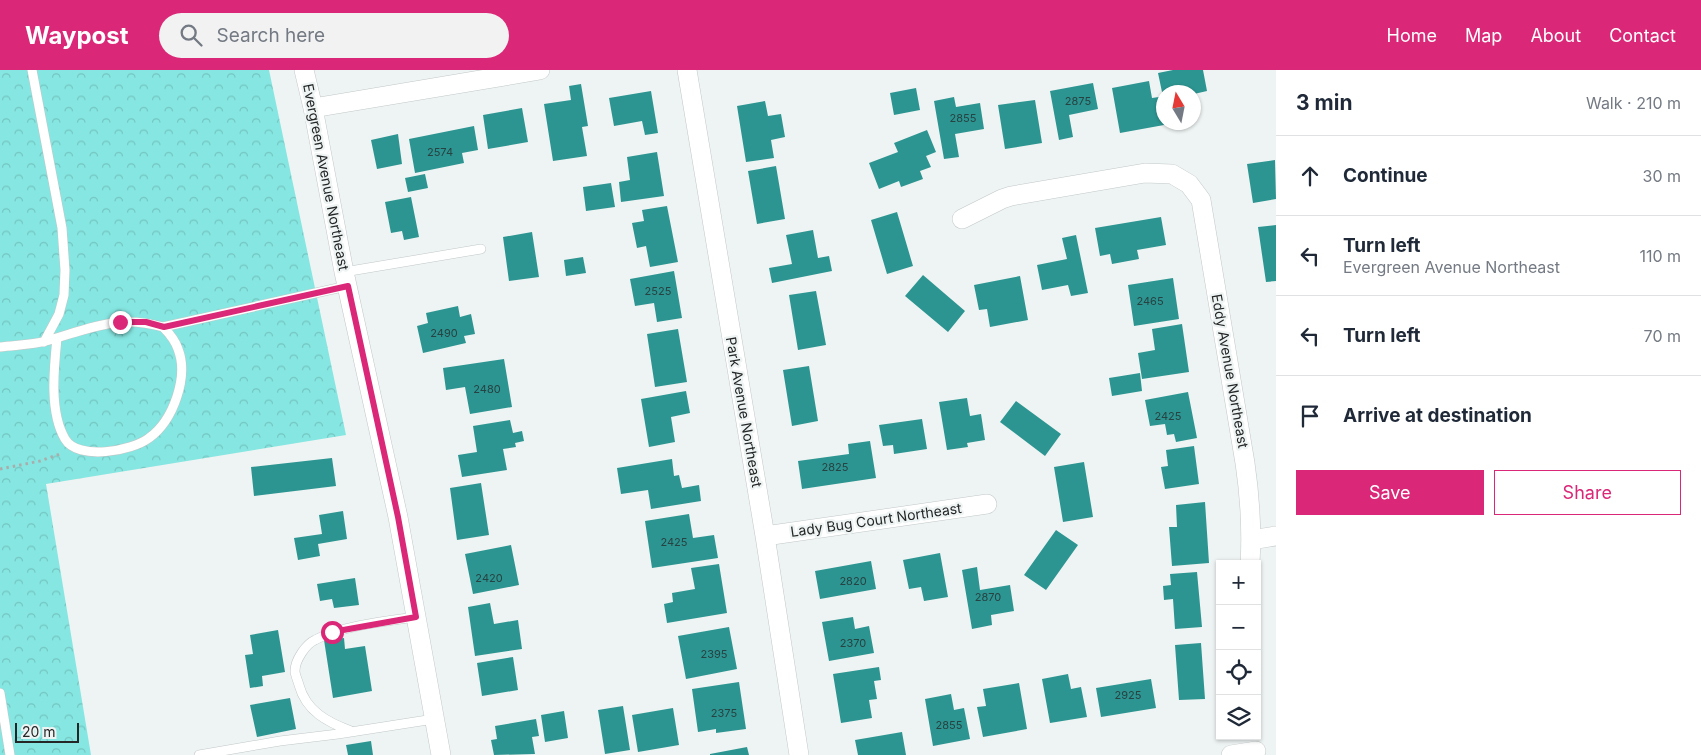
<!DOCTYPE html>
<html lang="en">
<head>
<meta charset="utf-8">
<style>
	:root { --surface:#fff; --page:#f2f2f3; --text:#1f2937; --muted:#747a83; --line:#e0e1e3; --accent:#db2777 }
	body { margin:0; font-family:Inter,sans-serif; background:var(--page); color:var(--text) }
	.controls { position:absolute; right:15px; bottom:15px; display:grid; overflow:hidden; border-radius:0px; box-shadow:0 1px 4px #0004 }
	.controls button { width:45px; height:45px; display:grid; place-items:center; padding:0; border:0; border-bottom:1px solid var(--line); background:var(--surface); color:var(--text); font:25px sans-serif }
	.compass { position:absolute; left:1156px; top:15px; width:45px; height:45px; border-radius:50%; background:var(--surface); box-shadow:0 1px 4px #0004; rotate:350deg }
	.scale { position:absolute; left:15px; bottom:12px; width:64px; box-sizing:border-box; padding-left:5px; border:2px solid #252727; border-top:0; font-size:14px; line-height:18px; white-space:nowrap; color:#252727; -webkit-text-stroke:4px #eef4f3; paint-order:stroke }
	.stop { position:absolute; width:15px; height:15px; margin:-11px; border:4px solid #db2777; border-radius:50%; background:#fff }
	.stop.end { background:#db2777; border-color:#fff; box-shadow:0 1px 5px #0008 }
	.list { margin:0; padding:0; list-style:none }
	h2 { display:flex; justify-content:space-between; align-items:center; height:65px; margin:0; padding:0 20px; font-size:21px }
	h2 small { font-size:16px; font-weight:400; color:var(--muted) }
	.list li { display:grid; grid-template-columns:32px 1fr auto; gap:15px; align-items:center; box-sizing:border-box; height:80px; padding:0 20px; border-top:1px solid var(--line) }
	.list b { display:block; font-size:19px; white-space:nowrap }
	.list p { margin:0; font-size:16px; white-space:nowrap; color:var(--muted) }
	.list em { font-size:16px; font-style:normal; color:var(--muted) }
	.actions { display:flex; gap:10px; padding:15px 20px }
	.actions a { flex:1; padding:11px 0; border:1px solid var(--accent); border-radius:0px; text-align:center; font-size:18px; color:var(--accent) }
	.actions .main { background:var(--accent); color:#fff }
	.icon { flex:none; width:28px; height:28px; fill:none; stroke:currentColor; stroke-width:2; stroke-linecap:round; stroke-linejoin:round }
	.map { position:relative; flex:none; width:1276px; height:685px; overflow:hidden }
	header { display:flex; align-items:center; gap:30px; box-sizing:border-box; height:70px; padding:0 25px; background:var(--accent); color:#fff }
	header strong { font-size:24px }
	nav { display:flex; gap:28px; margin-inline-start:auto; font-size:18px }
	.search { width:350px; height:45px; background:var(--page); display:flex; align-items:center; gap:12px; box-sizing:border-box; padding:0 18px; border-radius:28px; color:var(--muted); font-size:19px }
	main { display:flex }
	aside { flex:1; background:var(--surface) }
	.map>svg:first-child { display:block }
	.forest { fill:url(#forest-crowns) }
	.building { fill:#2d9591 }
	.lines { fill:none; stroke-linecap:round; stroke-linejoin:round }
	.lane-casing { stroke:#c2c8c8; stroke-width:10 }
	.street-casing { stroke:#c2c8c8; stroke-width:20 }
	.path { stroke:#a9aead; stroke-width:3; stroke-dasharray:2.5 4; stroke-linecap:butt }
	.lane { stroke:#fff; stroke-width:9 }
	.street { stroke:#fff; stroke-width:19 }
	.route { stroke:#db2777; stroke-width:6 }
	.labels { text-anchor:middle; stroke-width:4.5; stroke-linejoin:round; paint-order:stroke }
	.number-label { font-size:11px; fill:#274242 }
	.street-label { font-size:14px; fill:#252727; stroke:#eef4f3 }
</style>
</head>
<body>
<header>
<strong>Waypost</strong>
<div class="search"><svg class="icon" aria-label="search" viewBox="0 0 24 24"><circle cx="10" cy="10" r="6"/><path d="M15 15l6 6"/></svg>Search here</div>
<nav><a>Home</a><a>Map</a><a>About</a><a>Contact</a></nav>
</header>
<main>
<div class="map">
<svg width="1276" height="685" viewBox="0 0 1276 685">
	<defs>
		<pattern id="forest-crowns" width="20" height="18" patternUnits="userSpaceOnUse" patternTransform="scale(1.25)"><rect width="20" height="18" fill="#86e6e1"/><path d="M2 6a3 3 0 1 1 6 0M12 15a3 3 0 1 1 6 0" fill="none" stroke="#74c5c1"/></pattern>
	</defs>
	<rect width="100%" height="100%" fill="#eef4f3"/>
	<path class="forest" d="M0,0H269L346,365L46,414L91,685H0Z"/>
	<path class="building" d="M1173,0H1203L1207,21L1194,24L1162,22L1158,3Z
		M1149,11L1152,28L1159,27L1164,55L1120,63L1112,18Z
		M1093,13L1098,39L1069,45L1073,67L1059,70L1050,21Z
		M581,14L588,56L582,57L587,86L553,91L544,34L571,30L569,16Z
		M916,18L920,40L894,45L890,23Z
		M651,21L658,63L645,65L642,51L614,56L609,28Z
		M954,27L956,37L980,33L984,59L955,64L959,87L944,89L934,31Z
		M1035,30L1042,73L1005,79L998,35Z
		M765,31L768,46L781,44L785,67L771,70L774,88L746,92L737,36Z
		M522,38L528,72L488,79L483,45Z
		M474,56L478,80L462,83L464,93L415,103L409,69Z
		M927,60L936,82L926,86L931,97L920,101L923,109L901,117L899,111L879,119L869,93L898,82L894,73Z
		M398,64L402,94L377,99L371,70Z
		M657,82L664,126L621,132L619,112L630,110L627,87Z
		M1275,90L1276,129L1253,133L1247,94Z
		M776,96L785,149L757,154L748,101Z
		M425,104L428,118L408,122L405,108Z
		M611,113L615,137L586,141L583,117Z
		M411,127L419,167L404,170L402,161L391,163L385,132Z
		M667,136L678,192L650,197L646,176L637,178L632,153L644,151L642,140Z
		M897,142L913,196L887,204L871,150Z
		M1161,147L1166,175L1137,180L1139,189L1112,194L1110,184L1100,186L1095,158Z
		M1276,155V211L1266,212L1258,157Z
		M813,160L818,188L829,186L832,201L772,213L769,198L792,194L786,165Z
		M532,162L539,207L509,211L503,167Z
		M1076,165L1088,223L1071,226L1068,215L1042,220L1037,195L1067,189L1062,168Z
		M583,187L586,203L566,206L564,190Z
		M674,201L682,248L657,252L654,233L635,236L630,209Z
		M923,205L965,241L948,262L905,226Z
		M1020,206L1028,250L990,257L987,239L979,240L974,215Z
		M1173,208L1179,249L1134,256L1128,215Z
		M816,221L826,275L798,280L789,225Z
		M458,236L460,247L471,244L475,264L464,266L466,273L423,283L417,256L428,253L426,243Z
		M1182,254L1189,302L1142,309L1138,283L1155,280L1152,259Z
		M678,259L687,312L655,317L647,264Z
		M504,289L512,337L470,344L465,317L446,320L443,298Z
		M809,296L818,351L792,356L783,300Z
		M1140,303L1142,321L1112,326L1109,308Z
		M686,321L690,343L671,347L675,372L649,377L641,329Z
		M1188,322L1197,368L1176,372L1174,364L1167,365L1165,354L1150,356L1145,330Z
		M967,328L970,346L981,344L985,370L967,373L968,377L947,380L939,332Z
		M1016,331L1061,364L1045,386L1000,352Z
		M922,349L927,379L894,384L893,375L883,376L879,355Z
		M510,350L513,363L522,361L524,371L515,373L516,377L503,379L507,400L462,407L458,385L477,382L473,356Z
		M870,371L876,408L802,419L798,391L849,384L848,374Z
		M1194,376L1199,414L1165,419L1161,397L1168,396L1166,380Z
		M332,388L336,416L254,426L251,397Z
		M672,389L674,406L679,405L682,418L699,415L701,431L651,439L648,420L621,424L617,398Z
		M1084,392L1093,447L1063,452L1054,397Z
		M481,413L489,465L457,470L450,418Z
		M1205,432L1209,493L1172,496L1169,457H1177L1176,435Z
		M343,441L347,469L318,474L320,486L298,490L294,468L322,464L319,445Z
		M689,444L693,468L714,465L718,488L652,498L645,451Z
		M1056,460L1078,475L1046,520L1024,505Z
		M511,475L519,515L473,524L465,484Z
		M940,483L948,527L924,531L921,517L909,519L903,490Z
		M871,491L876,519L820,529L815,501Z
		M719,494L727,543L667,553L664,534L673,532L672,523L695,519L691,498Z
		M977,497L980,520L1010,515L1014,541L991,545L992,555L972,559L962,500Z
		M1197,502L1202,557L1175,559L1173,529L1164,530L1163,516L1171,515L1170,504Z
		M355,508L359,535L334,538L332,529L320,531L317,514Z
		M490,533L494,554L518,550L522,579L475,586L468,537Z
		M853,547L855,559L869,556L874,583L829,591L822,552Z
		M729,557L737,599L686,609L678,566Z
		M278,560L285,602L262,606L263,616L250,618L245,585L253,584L250,565Z
		M344,568L345,579L365,576L372,621L333,628L324,570Z
		M1201,573L1205,629L1179,630L1175,575Z
		M513,587L518,620L482,626L477,593Z
		M879,597L881,610L874,611L877,629L869,630L872,648L841,653L833,604Z
		M1068,604L1071,619L1081,617L1087,647L1050,653L1042,609Z
		M1151,609L1156,638L1101,647L1096,618Z
		M739,612L746,659L716,663V659L698,662L692,619Z
		M1019,613L1027,659L983,667L977,637L986,636L983,619Z
		M951,624L954,640L964,638L970,669L933,676L925,629Z
		M290,628L296,659L257,667L250,635Z
		M623,636L630,680L605,684L598,640Z
		M673,638L679,675L638,682L632,645Z
		M564,641L568,668L545,672L541,645Z
		M536,649L539,666L532,667L535,684L494,685L491,670L497,669L495,656Z
		M902,662L906,685H858L855,670Z
		M371,671L373,685H348L346,675Z
		M747,677L749,685H710V684Z"/>
	<g class="lines">
		<g class="lane-casing">
			<path id="lane" d="M32,0L62,158L65,200L64,225L59,244L44,272
				M344,202L481,179
				M57,268C54,298 49,342 65,369C78,391 132,381 149,368C173,351 189,307 178,279C175,270 170,264 163,257
				M0,277C15,275 32,275 46,271C89,259 117,244 163,257L347,216
				M0,623L10,685
				M351,661C327,652 306,641 299,615C298,611 295,605 295,601C295,590 306,574 315,570C340,556 387,551 416,547
				M199,685L280,671L338,664L434,649"/>
		</g>
		<g class="street-casing">
			<path id="street" d="M304,0L313,38L344,202L398,447L441,685
				M687,0L765,466L799,685
				M313,38L540,0
				M962,149L1002,129L1011,126L1145,103L1172,104L1189,114L1201,130L1245,393C1250,427 1252,460 1250,494
				M765,466L987,434
				M1251,470L1276,466
				M1231,685L1256,681"/>
		</g>
		<path class="path" d="M0,399L40,391L60,384"/>
		<use href="#lane" class="lane"/>
		<use href="#street" class="street"/>
	</g>
	<g class="lines">
		<path class="route" d="M120,252H146L164,257L348,216L398,447L416,547L332,562"/>
	</g>
	<g class="labels">
		<g class="number-label">
			<text x="1078" y="35">2875</text>
			<text x="963" y="52">2855</text>
			<text x="440" y="86">2574</text>
			<text x="658" y="225">2525</text>
			<text x="1150" y="235">2465</text>
			<text x="444" y="267">2490</text>
			<text x="487" y="323">2480</text>
			<text x="1168" y="350">2425</text>
			<text x="835" y="401">2825</text>
			<text x="674" y="476">2425</text>
			<text x="489" y="512">2420</text>
			<text x="853" y="515">2820</text>
			<text x="988" y="531">2870</text>
			<text x="853" y="577">2370</text>
			<text x="714" y="588">2395</text>
			<text x="1128" y="629">2925</text>
			<text x="724" y="647">2375</text>
			<text x="949" y="659">2855</text>
		</g>
		<g class="street-label">
			<text transform="translate(326 107) rotate(79)" y="5">Evergreen Avenue Northeast</text>
			<text transform="translate(1230 301) rotate(80)" y="5">Eddy Avenue Northeast</text>
			<text transform="translate(744 342) rotate(80)" y="5">Park Avenue Northeast</text>
			<text transform="translate(876 450) rotate(-8)" y="5">Lady Bug Court Northeast</text>
		</g>
	</g>
</svg>
<div class="controls">
<button>+</button>
<button>−</button>
<button><svg class="icon" aria-label="locate" viewBox="0 0 24 24"><circle cx="12" cy="12" r="6"/><path d="M12 2v4M12 18v4M2 12h4M18 12h4"/></svg></button>
<button><svg class="icon" aria-label="layers" viewBox="0 0 24 24"><path d="M12 4l9 5-9 5-9-5zM3 14l9 5 9-5"/></svg></button>
</div>
<svg class="compass" viewBox="-18 -18 36 36"><path d="M0-13l5 13h-10z" fill="#e53935"/><path d="M0 13l5-13h-10z" fill="#747a83"/></svg>
<div class="scale">20 m</div>
<div class="stop" style="left:332px;top:562px"></div>
<div class="stop end" style="left:120px;top:252px"></div>
</div>
<aside>
<h2>3 min<small>Walk · 210 m</small></h2>
<ul class="list">
<li><svg class="icon" aria-label="ahead" viewBox="0 0 24 24"><path d="M12 20V5M6 11l6-6 6 6"/></svg><div><b>Continue</b></div><em>30 m</em></li>
<li><svg class="icon" aria-label="left" viewBox="0 0 24 24"><path d="M17 20v-9H6M10 6l-5 5 5 5"/></svg><div><b>Turn left</b><p>Evergreen Avenue Northeast</p></div><em>110 m</em></li>
<li><svg class="icon" aria-label="left" viewBox="0 0 24 24"><path d="M17 20v-9H6M10 6l-5 5 5 5"/></svg><div><b>Turn left</b></div><em>70 m</em></li>
<li><svg class="icon" aria-label="arrive" viewBox="0 0 24 24"><path d="M6 21V4h12l-3 4 3 4H6"/></svg><div><b>Arrive at destination</b></div></li>
</ul>
<div class="actions"><a class="main">Save</a><a>Share</a></div>
</aside>
</main>
</body>
</html>
